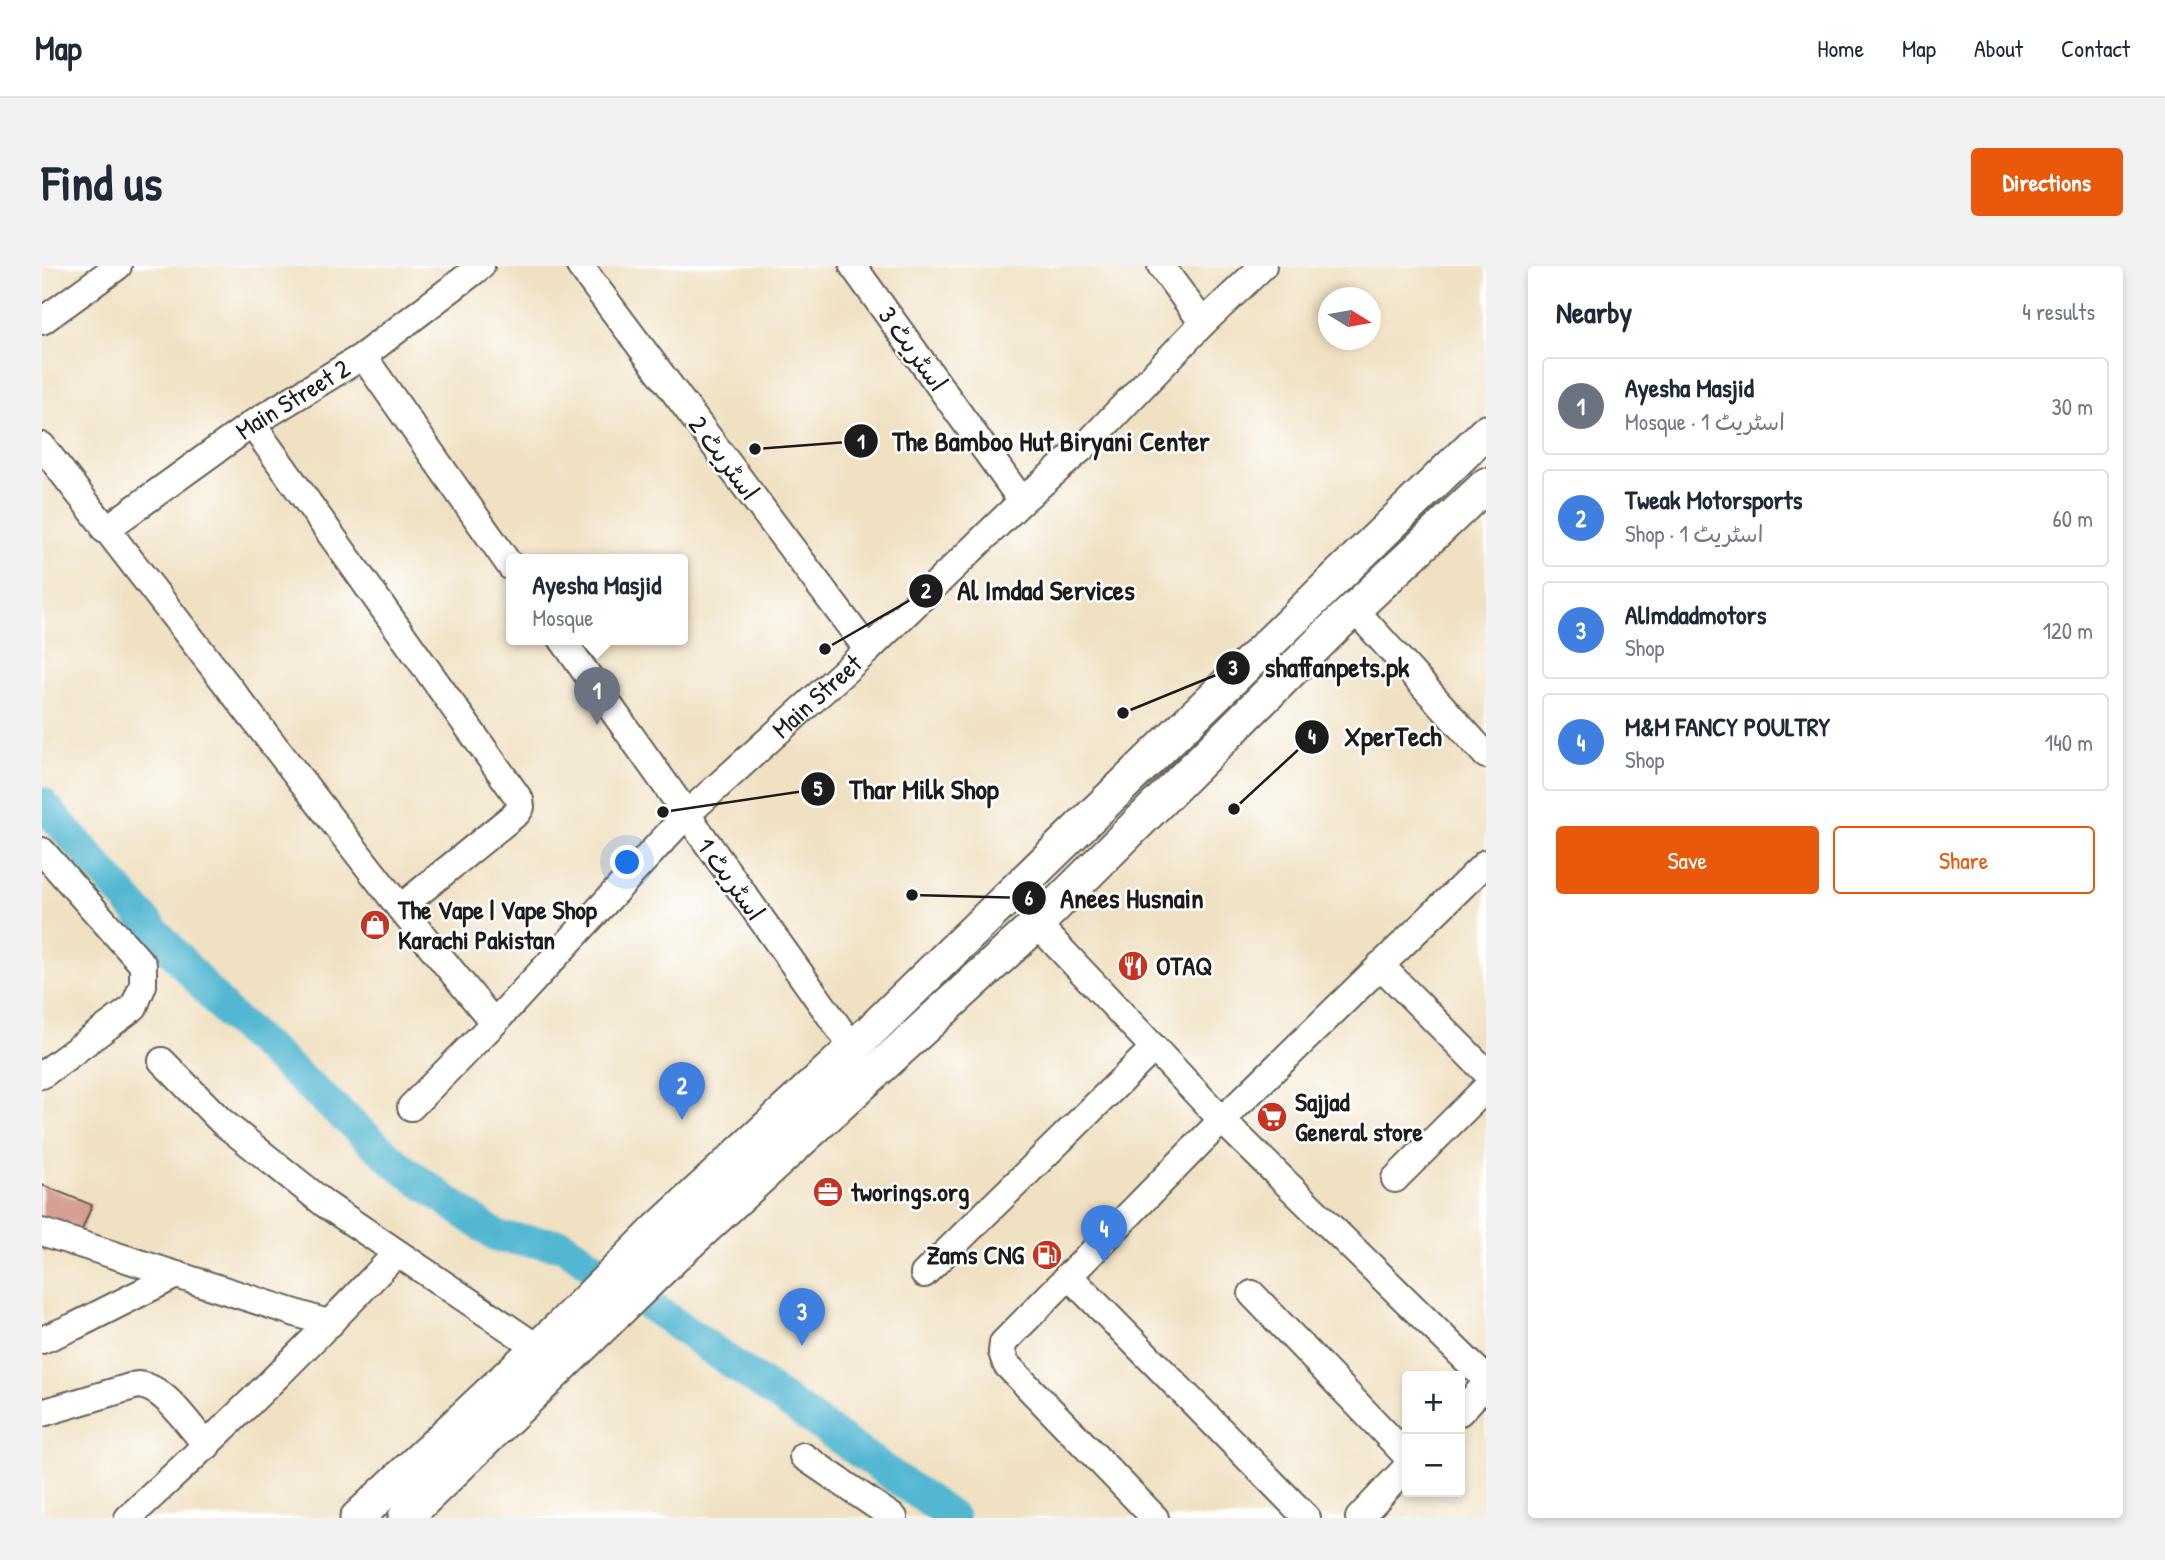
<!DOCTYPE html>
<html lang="en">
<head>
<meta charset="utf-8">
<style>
	:root { --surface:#fff; --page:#f2f2f3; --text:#1f2937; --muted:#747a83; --line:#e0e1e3; --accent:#ea580c }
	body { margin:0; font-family:"Patrick Hand","Playpen Sans Arabic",sans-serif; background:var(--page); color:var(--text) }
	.controls { position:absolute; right:21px; bottom:21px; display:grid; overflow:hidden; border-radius:7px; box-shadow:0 4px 10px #0003 }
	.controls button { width:63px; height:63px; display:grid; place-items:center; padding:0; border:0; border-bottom:2px solid var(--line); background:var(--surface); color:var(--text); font:35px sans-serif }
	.compass { position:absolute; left:1276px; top:21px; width:63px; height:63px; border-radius:50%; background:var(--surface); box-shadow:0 4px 10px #0003; rotate:101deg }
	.you { position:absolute; left:586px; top:597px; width:24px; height:24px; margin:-18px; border:5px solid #fff; border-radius:50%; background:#1a73e8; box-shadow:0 0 0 10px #1a73e833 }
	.badge { display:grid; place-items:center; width:46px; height:46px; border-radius:50%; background:var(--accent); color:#fff; font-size:23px; font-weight:700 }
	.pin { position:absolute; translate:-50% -58px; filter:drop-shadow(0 2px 4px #0008) }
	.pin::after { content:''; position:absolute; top:37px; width:24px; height:21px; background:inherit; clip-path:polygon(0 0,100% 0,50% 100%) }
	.popup { position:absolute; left:464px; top:288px; width:182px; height:91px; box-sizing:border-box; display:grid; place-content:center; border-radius:7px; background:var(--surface); filter:drop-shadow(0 2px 5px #0005); font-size:23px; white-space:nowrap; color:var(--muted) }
	.popup b { font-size:26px; color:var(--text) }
	.popup::after { content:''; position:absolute; left:50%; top:100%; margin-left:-14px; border:14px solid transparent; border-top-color:var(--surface) }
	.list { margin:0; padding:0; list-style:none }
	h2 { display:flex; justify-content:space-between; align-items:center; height:91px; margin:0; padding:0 28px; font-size:30px }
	h2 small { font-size:23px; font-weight:400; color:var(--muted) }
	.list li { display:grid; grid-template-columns:46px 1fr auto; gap:21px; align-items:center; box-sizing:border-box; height:98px; margin:0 14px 14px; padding:0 14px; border:2px solid var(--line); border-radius:7px }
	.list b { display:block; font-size:26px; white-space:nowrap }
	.list p { margin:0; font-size:23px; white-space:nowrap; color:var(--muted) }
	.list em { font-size:23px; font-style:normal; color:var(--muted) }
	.actions { display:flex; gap:14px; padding:21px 28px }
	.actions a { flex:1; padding:16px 0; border:2px solid var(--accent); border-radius:7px; text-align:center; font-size:24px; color:var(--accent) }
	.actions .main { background:var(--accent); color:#fff }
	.map { position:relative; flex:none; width:1444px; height:1252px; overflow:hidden; border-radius:7px }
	header { display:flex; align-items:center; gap:42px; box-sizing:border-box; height:98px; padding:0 35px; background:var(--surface); border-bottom:2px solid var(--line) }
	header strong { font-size:33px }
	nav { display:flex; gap:38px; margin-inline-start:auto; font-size:24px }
	.intro { display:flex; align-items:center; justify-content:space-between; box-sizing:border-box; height:168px; padding:0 42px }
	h1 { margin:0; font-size:49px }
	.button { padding:18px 32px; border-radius:7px; background:var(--accent); color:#fff; font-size:24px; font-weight:700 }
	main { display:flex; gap:42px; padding:0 42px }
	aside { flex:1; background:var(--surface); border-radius:7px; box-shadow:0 4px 10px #0003 }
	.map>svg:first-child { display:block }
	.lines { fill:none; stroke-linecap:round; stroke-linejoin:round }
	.canal { stroke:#53b7d1; stroke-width:32 }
	.building { fill:#d79e93 }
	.minor-casing { stroke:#666156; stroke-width:30 }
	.tertiary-casing { stroke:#666156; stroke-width:37 }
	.minor { stroke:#fff; stroke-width:26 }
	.tertiary { stroke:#fff; stroke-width:33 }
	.labels { text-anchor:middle; stroke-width:5; stroke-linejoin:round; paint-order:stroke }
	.street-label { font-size:26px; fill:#1c1c1c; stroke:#fff }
	.poi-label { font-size:26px; font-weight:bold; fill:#1c1c1c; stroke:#fff; text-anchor:start }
	.leader { fill:none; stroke:#1c1c1c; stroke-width:2.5 }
	.callout-dot { fill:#1c1c1c; stroke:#fff; stroke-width:2.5 }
	.mark-label { font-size:21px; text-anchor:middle; font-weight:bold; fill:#fff }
	.callout-label { font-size:28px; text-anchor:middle; font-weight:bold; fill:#1c1c1c; stroke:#fff; stroke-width:5; stroke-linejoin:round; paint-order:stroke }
</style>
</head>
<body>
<header>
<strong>Map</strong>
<nav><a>Home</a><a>Map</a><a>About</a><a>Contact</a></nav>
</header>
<div class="intro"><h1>Find us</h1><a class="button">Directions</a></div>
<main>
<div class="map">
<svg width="1444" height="1252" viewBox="0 0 1444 1252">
	<rect width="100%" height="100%" fill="#fff"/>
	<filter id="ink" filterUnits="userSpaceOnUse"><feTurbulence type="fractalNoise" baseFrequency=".0143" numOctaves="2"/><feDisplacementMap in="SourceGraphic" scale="14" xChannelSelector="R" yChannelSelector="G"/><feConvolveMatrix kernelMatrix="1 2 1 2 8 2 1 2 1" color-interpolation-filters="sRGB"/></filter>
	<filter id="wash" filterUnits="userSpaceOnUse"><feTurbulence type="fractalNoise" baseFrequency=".00686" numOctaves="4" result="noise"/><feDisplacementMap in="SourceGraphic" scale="28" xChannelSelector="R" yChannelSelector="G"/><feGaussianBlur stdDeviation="1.57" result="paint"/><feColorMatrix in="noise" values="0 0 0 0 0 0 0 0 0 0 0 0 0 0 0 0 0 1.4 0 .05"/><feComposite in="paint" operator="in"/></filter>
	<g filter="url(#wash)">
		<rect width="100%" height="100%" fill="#f0e1c3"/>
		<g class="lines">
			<path class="canal" d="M0,537L187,749L362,904L456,971L521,979L911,1252"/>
		</g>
		<g id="blocks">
			<path class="building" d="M0,919L50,939L37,971L0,956Z"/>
		</g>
	</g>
	<g filter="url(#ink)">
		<use href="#blocks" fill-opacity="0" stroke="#666156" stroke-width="2"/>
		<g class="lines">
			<g class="minor-casing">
				<g id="minor">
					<path d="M538,0L826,384"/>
					<path d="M811,0L980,235"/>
					<path d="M1119,0L1161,57"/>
					<path d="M0,55L76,0"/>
					<path d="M321,90L469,301"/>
					<path d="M210,158L478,534L479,541L476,546L358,642"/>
					<path d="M0,180L358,642L452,757"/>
					<path id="s1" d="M63,264L210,158L321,90L439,0"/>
					<path d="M1312,343L1444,489"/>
					<path d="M520,373L811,782"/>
					<path d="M0,585L101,699V719L92,741L0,809"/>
					<path d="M995,658L1180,854L1444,1113"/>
					<path d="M1338,699L1444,806"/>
					<path d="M120,795L179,855L283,938L496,1082"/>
					<path id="s2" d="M369,841L452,757L644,549L826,384L980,235L1048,175L1161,57L1221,0"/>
					<path d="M1353,913L1444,822"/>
					<path d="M0,966L288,1058"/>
					<path d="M882,1008L1112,782"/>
					<path d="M1026,1009L1265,1252"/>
					<path d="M1210,1028L1365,1190"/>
					<path d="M0,1074L33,1060L134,1009"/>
					<path d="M1418,1146L1444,1118"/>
					<path d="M0,1147L95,1119C122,1119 147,1160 165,1180"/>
					<path d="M761,1190L852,1252"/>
					<path d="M86,1252C179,1167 268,1079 354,988"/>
					<path d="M1113,1252L964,1098L960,1086L961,1077L1180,854L1444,597"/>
					<path d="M1317,1252L1365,1201"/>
				</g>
			</g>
			<g class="tertiary-casing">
				<path id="tertiary" d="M315,1252L518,1061L617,962L811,782L1444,166
					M363,1252L638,985L995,658L1291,363L1444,219"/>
			</g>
			<use href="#minor" class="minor"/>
			<use href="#tertiary" class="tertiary"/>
		</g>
	</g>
	<defs>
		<g id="shop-disc" transform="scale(1.575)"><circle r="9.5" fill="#c8321e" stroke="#fff"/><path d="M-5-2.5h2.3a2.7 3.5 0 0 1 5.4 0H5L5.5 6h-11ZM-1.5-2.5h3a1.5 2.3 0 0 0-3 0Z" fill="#fff"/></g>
		<g id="restaurant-disc" transform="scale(1.575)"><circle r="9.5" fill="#c8321e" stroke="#fff"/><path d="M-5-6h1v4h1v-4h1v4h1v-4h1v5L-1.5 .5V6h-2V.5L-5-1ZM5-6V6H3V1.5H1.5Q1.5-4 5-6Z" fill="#fff"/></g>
		<g id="supermarket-disc" transform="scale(1.575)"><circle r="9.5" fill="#c8321e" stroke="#fff"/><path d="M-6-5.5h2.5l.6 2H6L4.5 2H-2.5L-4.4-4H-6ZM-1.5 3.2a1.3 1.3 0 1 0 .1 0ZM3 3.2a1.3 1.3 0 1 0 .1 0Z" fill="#fff"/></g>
		<g id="office-disc" transform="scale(1.575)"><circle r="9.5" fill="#c8321e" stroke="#fff"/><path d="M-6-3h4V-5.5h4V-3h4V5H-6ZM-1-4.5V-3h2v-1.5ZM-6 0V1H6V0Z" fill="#fff"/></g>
		<g id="fuel-disc" transform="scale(1.575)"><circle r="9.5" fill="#c8321e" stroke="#fff"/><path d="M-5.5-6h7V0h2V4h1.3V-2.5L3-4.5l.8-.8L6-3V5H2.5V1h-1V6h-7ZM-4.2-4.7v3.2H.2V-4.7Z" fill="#fff"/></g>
	</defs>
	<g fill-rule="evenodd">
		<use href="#shop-disc" x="333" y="659"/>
		<use href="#restaurant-disc" x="1091" y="700"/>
		<use href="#supermarket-disc" x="1230" y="851"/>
		<use href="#office-disc" x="786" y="926"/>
		<use href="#fuel-disc" x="1005" y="989"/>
	</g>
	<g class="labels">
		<g class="street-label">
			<text transform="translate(871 83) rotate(54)" y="9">اسٹریٹ 3</text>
			<text dy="9" stroke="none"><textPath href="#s1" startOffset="229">Main Street 2</textPath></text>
			<text transform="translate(682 192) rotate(53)" y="9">اسٹریٹ 2</text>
			<text dy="9" stroke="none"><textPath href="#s2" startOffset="578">Main Street</textPath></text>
			<text transform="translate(689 613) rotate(54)" y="9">اسٹریٹ 1</text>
		</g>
		<g class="poi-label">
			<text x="356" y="653">The Vape | Vape Shop<tspan x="356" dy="30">Karachi Pakistan</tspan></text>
			<text x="1114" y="709">OTAQ</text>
			<text x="1253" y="845">Sajjad<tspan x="1253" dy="30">General store</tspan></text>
			<text x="809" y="935">tworings.org</text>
			<text x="982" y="998" text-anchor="end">Zams CNG</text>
		</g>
	</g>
	<path class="leader" d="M713 183L819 175M783 383L884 325M1081 447L1191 402M1192 543L1270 471M621 546L776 523M870 629L987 632"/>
	<g class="callout-dot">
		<circle cx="713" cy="183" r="7"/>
		<circle cx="783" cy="383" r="7"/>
		<circle cx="1081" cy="447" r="7"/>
		<circle cx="1192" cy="543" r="7"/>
		<circle cx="621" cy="546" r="7"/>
		<circle cx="870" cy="629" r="7"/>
		<circle cx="819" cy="175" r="18"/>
		<circle cx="884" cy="325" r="18"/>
		<circle cx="1191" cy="402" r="18"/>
		<circle cx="1270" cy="471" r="18"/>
		<circle cx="776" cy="523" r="18"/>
		<circle cx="987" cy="632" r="18"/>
	</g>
	<g class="mark-label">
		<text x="819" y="183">1</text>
		<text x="884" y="332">2</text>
		<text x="1191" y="409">3</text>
		<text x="1270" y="478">4</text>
		<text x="776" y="530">5</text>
		<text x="987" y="639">6</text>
	</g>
	<g class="callout-label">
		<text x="1009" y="185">The Bamboo Hut Biryani Center</text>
		<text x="1004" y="334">Al Imdad Services</text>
		<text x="1295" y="411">shaffanpets.pk</text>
		<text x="1351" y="480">XperTech</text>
		<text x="882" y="533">Thar Milk Shop</text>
		<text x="1090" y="642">Anees Husnain</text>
	</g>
</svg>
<div class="controls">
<button>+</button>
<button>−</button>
</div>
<svg class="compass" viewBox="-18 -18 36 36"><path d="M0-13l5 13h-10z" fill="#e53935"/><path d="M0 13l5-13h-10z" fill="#747a83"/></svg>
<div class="you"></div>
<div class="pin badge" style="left:555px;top:459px;background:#6b7280">1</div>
<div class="popup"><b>Ayesha Masjid</b>Mosque</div>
<div class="pin badge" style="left:640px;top:854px;background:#3f7fe0">2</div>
<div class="pin badge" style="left:760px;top:1080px;background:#3f7fe0">3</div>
<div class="pin badge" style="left:1062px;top:997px;background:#3f7fe0">4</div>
</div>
<aside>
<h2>Nearby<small>4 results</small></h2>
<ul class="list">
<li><span class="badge" style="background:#6b7280">1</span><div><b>Ayesha Masjid</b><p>Mosque · اسٹریٹ 1</p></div><em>30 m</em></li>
<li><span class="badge" style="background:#3f7fe0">2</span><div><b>Tweak Motorsports</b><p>Shop · اسٹریٹ 1</p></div><em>60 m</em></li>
<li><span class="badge" style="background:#3f7fe0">3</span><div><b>AlImdadmotors</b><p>Shop</p></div><em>120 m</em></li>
<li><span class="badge" style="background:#3f7fe0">4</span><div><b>M&amp;M FANCY POULTRY</b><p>Shop</p></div><em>140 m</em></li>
</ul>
<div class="actions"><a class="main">Save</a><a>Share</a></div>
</aside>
</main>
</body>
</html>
